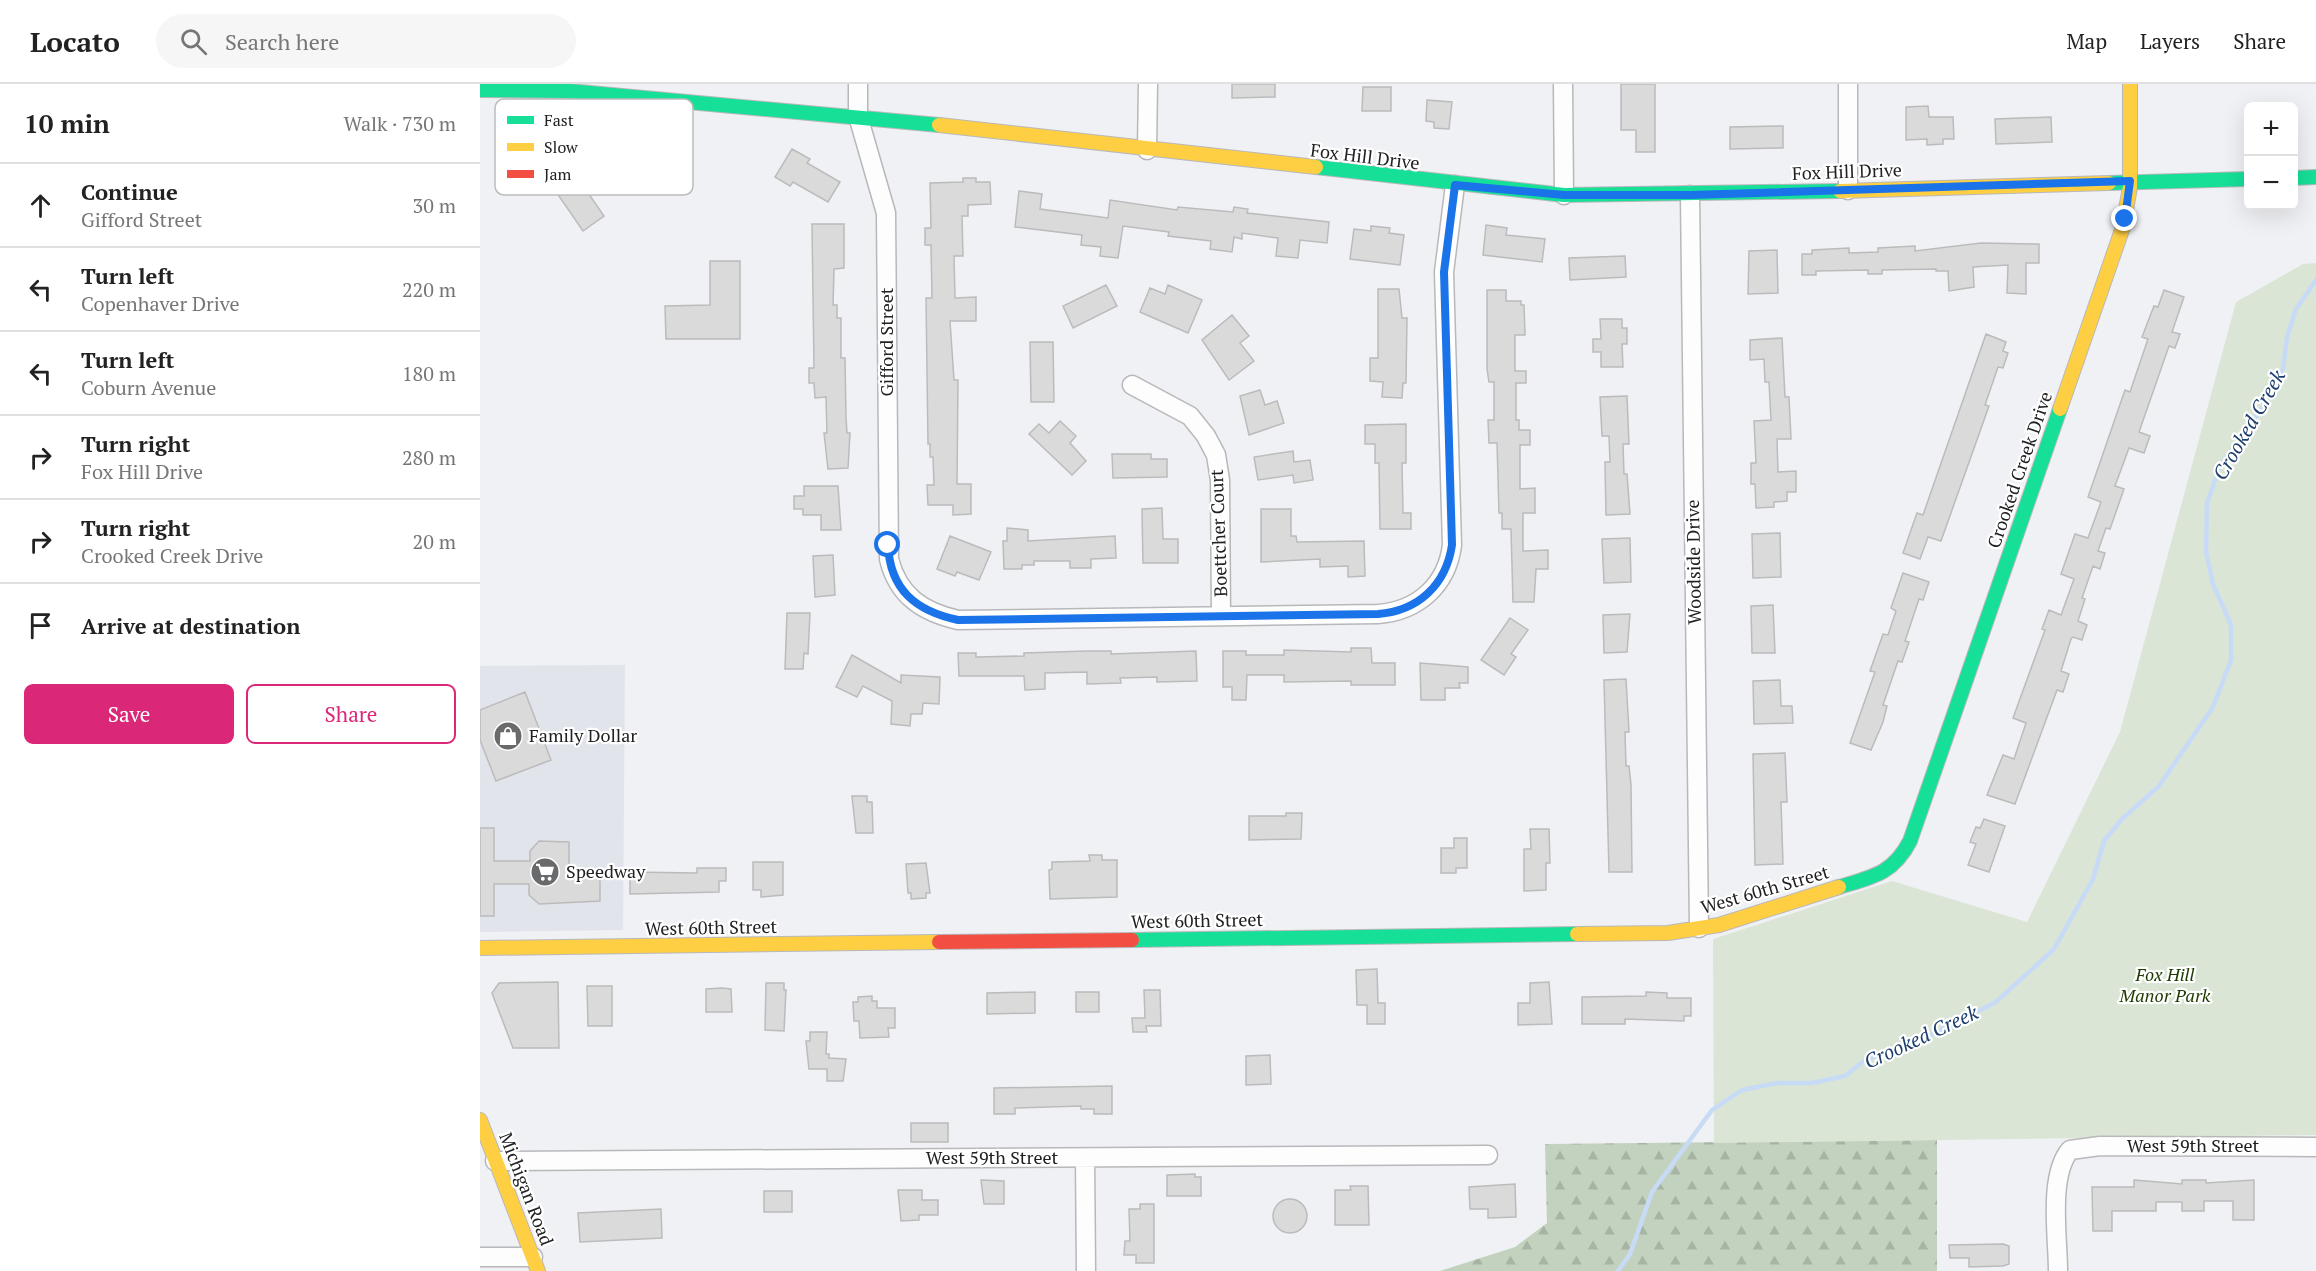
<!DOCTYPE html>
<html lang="en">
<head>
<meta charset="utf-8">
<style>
	:root { --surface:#fff; --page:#f6f6f6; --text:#222; --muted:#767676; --line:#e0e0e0; --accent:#db2777 }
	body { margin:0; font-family:"PT Serif",serif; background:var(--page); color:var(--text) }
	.controls { position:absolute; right:18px; top:18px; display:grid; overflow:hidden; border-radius:9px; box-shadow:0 6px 24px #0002 }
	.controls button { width:54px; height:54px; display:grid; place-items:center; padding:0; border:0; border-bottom:2px solid var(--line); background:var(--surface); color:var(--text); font:30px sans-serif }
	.stop { position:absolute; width:18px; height:18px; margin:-14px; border:4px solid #1a73e8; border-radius:50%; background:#fff }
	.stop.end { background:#1a73e8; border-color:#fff; box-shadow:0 2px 6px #0008 }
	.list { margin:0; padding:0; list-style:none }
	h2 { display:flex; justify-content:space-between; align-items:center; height:78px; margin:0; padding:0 24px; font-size:26px }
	h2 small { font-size:20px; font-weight:400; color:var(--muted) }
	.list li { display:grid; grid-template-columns:39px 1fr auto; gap:18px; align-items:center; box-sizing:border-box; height:84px; padding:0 24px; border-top:2px solid var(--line) }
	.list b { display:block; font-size:22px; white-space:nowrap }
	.list p { margin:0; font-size:20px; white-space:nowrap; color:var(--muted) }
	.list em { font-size:20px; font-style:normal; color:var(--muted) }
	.actions { display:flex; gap:12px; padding:18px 24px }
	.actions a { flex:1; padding:14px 0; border:2px solid var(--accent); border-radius:9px; text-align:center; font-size:21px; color:var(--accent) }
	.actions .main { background:var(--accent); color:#fff }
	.icon { flex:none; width:33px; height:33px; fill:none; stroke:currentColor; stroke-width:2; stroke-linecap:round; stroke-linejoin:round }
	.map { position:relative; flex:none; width:1836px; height:1187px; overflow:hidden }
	header { display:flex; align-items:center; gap:36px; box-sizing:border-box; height:84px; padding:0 30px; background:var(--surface); border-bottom:2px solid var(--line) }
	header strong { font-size:28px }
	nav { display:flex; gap:33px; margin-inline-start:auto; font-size:21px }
	.search { width:420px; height:54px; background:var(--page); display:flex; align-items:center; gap:15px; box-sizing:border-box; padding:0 21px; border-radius:33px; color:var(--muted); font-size:22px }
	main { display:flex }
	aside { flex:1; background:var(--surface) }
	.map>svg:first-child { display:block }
	.built { fill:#e1e4eb }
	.forest { fill:url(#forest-firs) }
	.park { fill:#dae5d6 }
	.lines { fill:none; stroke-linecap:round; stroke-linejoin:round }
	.stream { stroke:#c7dbf6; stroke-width:4.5 }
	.building { fill:#dbdadb; stroke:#bbbbbc; stroke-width:1.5 }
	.street-casing { stroke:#b8b8bb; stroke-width:21 }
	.fast-casing { stroke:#b8b8bb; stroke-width:16 }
	.slow-casing { stroke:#b8b8bb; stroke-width:16 }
	.jam-casing { stroke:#b8b8bb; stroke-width:16 }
	.street { stroke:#fdfdfd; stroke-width:18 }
	.fast { stroke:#16e098; stroke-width:14 }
	.slow { stroke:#ffcf43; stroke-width:14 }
	.jam { stroke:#f24e42; stroke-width:14 }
	.route { stroke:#1a73e8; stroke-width:8 }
	.labels { text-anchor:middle; stroke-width:4.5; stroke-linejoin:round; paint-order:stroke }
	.street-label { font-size:18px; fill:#212123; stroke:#fff }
	.poi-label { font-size:18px; fill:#212123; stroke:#fff; text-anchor:start }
	.park-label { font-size:18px; font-style:italic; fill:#1e3c01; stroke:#fff }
	.water-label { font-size:20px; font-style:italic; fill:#1c3e6d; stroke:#fff }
	.key { fill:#fff; stroke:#bcbcbd; stroke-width:1.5 }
	.key-label { font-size:16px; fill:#212123 }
</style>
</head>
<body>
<header>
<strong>Locato</strong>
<div class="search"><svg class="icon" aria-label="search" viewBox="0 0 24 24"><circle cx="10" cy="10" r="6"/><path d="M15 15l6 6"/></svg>Search here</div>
<nav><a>Map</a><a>Layers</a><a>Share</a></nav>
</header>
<main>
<aside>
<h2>10 min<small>Walk · 730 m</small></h2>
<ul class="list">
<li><svg class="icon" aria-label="ahead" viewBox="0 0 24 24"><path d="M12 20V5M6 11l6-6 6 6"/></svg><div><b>Continue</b><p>Gifford Street</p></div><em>30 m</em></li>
<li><svg class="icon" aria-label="left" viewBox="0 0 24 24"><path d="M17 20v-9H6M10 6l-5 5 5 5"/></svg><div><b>Turn left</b><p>Copenhaver Drive</p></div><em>220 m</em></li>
<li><svg class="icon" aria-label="left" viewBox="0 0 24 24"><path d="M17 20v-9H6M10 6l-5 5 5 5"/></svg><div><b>Turn left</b><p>Coburn Avenue</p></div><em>180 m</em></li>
<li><svg class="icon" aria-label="right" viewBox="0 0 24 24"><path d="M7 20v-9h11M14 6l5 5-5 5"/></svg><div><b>Turn right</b><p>Fox Hill Drive</p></div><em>280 m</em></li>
<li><svg class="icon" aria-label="right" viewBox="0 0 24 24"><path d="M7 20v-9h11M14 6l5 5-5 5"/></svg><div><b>Turn right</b><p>Crooked Creek Drive</p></div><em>20 m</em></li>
<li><svg class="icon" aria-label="arrive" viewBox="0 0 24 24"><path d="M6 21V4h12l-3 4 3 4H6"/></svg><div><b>Arrive at destination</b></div></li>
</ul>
<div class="actions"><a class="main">Save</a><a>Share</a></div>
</aside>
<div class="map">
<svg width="1836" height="1187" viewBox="0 0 1836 1187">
	<defs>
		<pattern id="forest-firs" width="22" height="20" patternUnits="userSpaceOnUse" patternTransform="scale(1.5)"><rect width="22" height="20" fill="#c3d2be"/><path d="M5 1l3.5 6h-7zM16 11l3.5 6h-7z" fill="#a7b4a3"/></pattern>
	</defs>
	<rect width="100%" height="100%" fill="#f0f1f4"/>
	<path class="built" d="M145,581L143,846L0,848V582Z"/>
	<path class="forest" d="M1457,1056V1187H960L1035,1163L1067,1139L1065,1060Z"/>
	<path class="park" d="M1836,179V1051L1234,1059L1233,855L1412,797L1547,838L1640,648L1756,218L1823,180Z"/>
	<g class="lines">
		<path class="stream" d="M1138,1187L1150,1170L1172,1108L1232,1026L1262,1006L1297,999H1332L1365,992L1385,976L1439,957L1516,918L1574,865L1613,795L1624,757L1642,735L1679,702L1733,623L1751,576V541L1733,500L1726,467L1727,419L1740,382L1785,320L1803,285L1807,253L1816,225L1836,196"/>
	</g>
	<path class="building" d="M752,0H795V13L752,14Z
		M1141,0H1175V68H1156V46H1141Z
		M883,3H911V27H882Z
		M947,16L972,18L969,45L954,44V38L946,37Z
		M1448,22L1449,33H1473L1474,55H1463V60L1447,61V55L1426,56V23Z
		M1571,33L1572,58L1516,60L1515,35Z
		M1303,42V64L1250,65V43Z
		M312,65L330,75L327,79L360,98L348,118L313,98L310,102L295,93Z
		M93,87L124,132L103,147L72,102Z
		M483,94H496V98H510L511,120L488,121V132H482L483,172H474L475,214L496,213V237H470L474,296H478L477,400H491V430L473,431V421H448L447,401H454L453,373H450V360H448L446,214H452L451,161H445V144H451L450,99L483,98Z
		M539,107L562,110L560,125L628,134L630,116L697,126L698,123L753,128L754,123L768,125L767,129L849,138L847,159L820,156L818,174L796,172L798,154L762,149V155L754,153L752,168L730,165L731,157L688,152L689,148L643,142L638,174L620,172L621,163L601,161L602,151L535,143Z
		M332,140H364V184L354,185L353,221H357V234H361V274H365L366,333L367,349H370L368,384L348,385L344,349H347L346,313L335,314L334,299H329V284H334Z
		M1006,141L1027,144L1026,151L1065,155L1062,178L1003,171Z
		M891,142L910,144L909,149L924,151L920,181L870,175L874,145L891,147Z
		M1501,159L1559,160V179H1546V210L1527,209L1528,181L1493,183L1494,203L1469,207L1468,187H1456V185L1402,186V190H1388V186L1336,187V191H1322V170H1332V166L1369,164V169L1398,168V164L1435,162V167Z
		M1297,166L1298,209L1268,210L1269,167Z
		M1145,172L1146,193L1090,196L1089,174Z
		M230,177H260V255H186L185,222L230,221Z
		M626,201L637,222L593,244L583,222Z
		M688,201L722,216L708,249L660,228L670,204L685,210Z
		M898,205H919L922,234H927L926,299H923L922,314L902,313L903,298L890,297V274H898Z
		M1007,206H1026V217H1041V221H1044L1045,251H1035V287H1046V299H1036V336H1039V346H1050V361H1040V405L1055,404V429H1043V467L1068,466V485H1056L1054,518H1033L1031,445H1022V429H1019L1017,359H1009L1008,336H1014V298H1009L1007,285Z
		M1684,206L1704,213L1692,248L1700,250L1695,264L1689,262L1659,348L1670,352L1664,369L1649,364L1635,402L1644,405L1630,445L1626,444L1618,467L1625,469L1620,485L1613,482L1602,514L1605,515L1598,537L1607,541L1602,556L1593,553L1591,555L1581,587L1589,590L1583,608L1577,606L1535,720L1507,711L1523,671L1534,675L1546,639L1533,634L1565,546L1562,545L1569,526L1581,531L1594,495L1581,490L1595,450L1608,454L1621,418L1608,413L1645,306L1650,308L1668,255L1662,253L1674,222L1678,223Z
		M752,231L769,252L760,259L774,277L749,296L722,256Z
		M1120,235H1142V244H1147V260H1142L1143,283H1121V268H1113V255H1121Z
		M1506,250L1526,258L1523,267L1528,269L1523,284L1518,283L1505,321L1509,322L1461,457L1448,453L1440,475L1423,469L1437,429L1443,431Z
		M1302,254L1305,313H1309L1311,355H1297L1298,388L1316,387V408H1307V417L1294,418V423L1276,424L1275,400H1271V379H1276L1274,337L1291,336L1289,298H1285L1284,275L1270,276V256Z
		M550,258H573L574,318H551Z
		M780,306L785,321L797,317L804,339L769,351L760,312Z
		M1147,312L1149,360H1143L1144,390H1147L1150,430L1126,431L1125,378H1130L1129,352H1122L1120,313Z
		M580,337L596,352L590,359L606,377L592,391L549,350L559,340L569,349Z
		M926,340V379H922L923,429H931V445H900L899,379H895V360H885V341Z
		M813,367L814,378L830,376L833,396L814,399L813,391L778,396L774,373Z
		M632,370H671V375H687V393L633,394Z
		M324,402H358L361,446H341V431H323V425H314V412H324Z
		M682,424L683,455H698V479H663L662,425Z
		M781,425H811V452H816L817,458L884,457L885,492L868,493V482L840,483V475L781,478Z
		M527,444L548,446V457L635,452L636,474L611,475V484H590V477H554V481H542V485H524L523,457H527Z
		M1300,449L1301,493L1273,494L1272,450Z
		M470,452L511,468L499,496L477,488L475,492L457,485Z
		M1150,454L1151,498L1124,499L1122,455Z
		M353,471L355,511L335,513L333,472Z
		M1423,489L1449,498L1443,516L1439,515L1425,557L1429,558L1422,578L1418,577L1403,621L1407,622L1403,638L1391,666L1370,659L1395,588L1390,587L1403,550L1408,551L1416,527L1411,524Z
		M1293,521L1295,569H1272L1271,522Z
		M307,529H330L328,570L324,569L323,585H305Z
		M1150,530L1147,568L1124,569L1123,531Z
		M1030,534L1048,546L1031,570L1036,573L1024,591L1001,576Z
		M871,564H891L892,579H915V601H871V597L804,598V591H767L766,616H752V603H743V567H766V571H804V566L871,568Z
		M607,567H631V570L716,567L717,597L677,598V593L640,594L641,599L607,600V588L565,589V605L545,606L544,592H479L478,569H496V573L544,572V569Z
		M372,571L421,599V591L460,593L459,620L443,619L442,630H431L430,642L411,640L412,617L383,602L377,613L356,603Z
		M940,579L988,583V599H979L980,604H965V616H941Z
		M1146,595L1149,648H1145L1146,682H1149L1151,701L1152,788H1129L1124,596Z
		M1300,596L1301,622H1312L1313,639L1274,640L1273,597Z
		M45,608L71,676L16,697L0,656V626Z
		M1305,669L1307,718H1301L1303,780L1275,781L1273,670Z
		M372,712H387V718H392L393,749H376Z
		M806,729H822L821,755L769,756V732H806Z
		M1504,735L1525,742L1509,788L1488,781L1496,760L1490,758L1496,743L1500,744Z
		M0,744H14V777H50V767L59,757L89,758V788H120V817L59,820L49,811V800H14V832H0Z
		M1050,745H1069L1070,779H1066V806L1044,807V765H1051Z
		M974,754H987V784H976V789H961V764H974Z
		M609,771H622V776H637V813L570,815L569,786L572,785V778L610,777Z
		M273,778H303V811L281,813V806H273Z
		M446,779L450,809H446V814L431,815V809H428L426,780Z
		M217,784H246V797H239V808L150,810V788L217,789Z
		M897,885L898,919H905V940H887V921H877L876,886Z
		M78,898L79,964H33L12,909L19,899Z
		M1069,898L1072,940L1038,941V919H1050V899Z
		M286,899H304V906H306L304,947L285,946Z
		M107,902H132V942H108Z
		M242,904L251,905L252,928H226V905Z
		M664,906H680L681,942H666L667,948H653L652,934H665Z
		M555,908V929L507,930V909Z
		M596,908H619V928H596Z
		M1166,908L1187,909V914H1211V932H1204V937L1145,935V940H1102V913L1166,912Z
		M392,912V917H397V924H415V944H408L409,953L380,954L379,937H374L373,918H378V913Z
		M330,948H347L346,970H349V974L366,975L363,997H347V985H329L326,957H330Z
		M790,971L791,1000L766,1001V972Z
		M632,1002V1030H614V1025H601V1022L535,1024V1030H514V1004Z
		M431,1039H468V1058H431Z
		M715,1090V1093H721V1112H687V1091Z
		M501,1096L524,1097V1120H504Z
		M1654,1096L1702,1100V1096H1726V1099L1774,1096V1136H1753V1117H1724V1127H1702V1118H1676V1127H1632V1147H1613L1612,1103H1654Z
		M1035,1100L1036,1133L1008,1134V1125H990L989,1103Z
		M870,1102H888L889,1141H855V1106H871Z
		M418,1106H442V1116H458V1131H439V1136L421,1137Z
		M284,1107H312V1128H284Z
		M793 1132a17 17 0 1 1 34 0a17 17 0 1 1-34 0Z
		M660,1120H674V1179H656V1171H644L645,1157H650L649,1125H660Z
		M181,1125L182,1154L100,1158L98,1129Z
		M1523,1160L1529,1162V1180L1523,1182L1489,1183V1174H1470L1469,1161Z"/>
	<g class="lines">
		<g class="street-casing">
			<path id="street" d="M378,0V32L406,129L409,475C418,512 443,528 478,536L898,530C938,527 967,501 972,461L964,188L975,101
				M1083,0L1084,111
				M1368,0V106
				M667,66L668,0
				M1210,111L1219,844
				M652,301L710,332L726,352L736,371L740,396L741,532
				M605,1074L606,1187
				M15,1077L1008,1071
				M0,1173H53
				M1578,1187C1578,1154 1568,1092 1590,1066L1620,1062L1836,1063"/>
		</g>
		<g class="fast-casing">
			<path id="fast" d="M0,6L89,7L459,41
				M836,83L1084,111L1360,107
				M1814,94L1836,93
				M1629,99L1768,95
				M1359,803C1392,793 1413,790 1430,757L1580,325
				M652,856L1097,850"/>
		</g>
		<g class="slow-casing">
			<path id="slow" d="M459,41L836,83
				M1360,107L1629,99
				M1580,325L1643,143L1650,103V0
				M1097,850L1188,849L1239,841L1359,803
				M0,864L459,858
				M0,1036L58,1187"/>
		</g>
		<g class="jam-casing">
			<path id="jam" d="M459,858L652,856"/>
		</g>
		<use href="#street" class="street"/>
		<use href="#fast" class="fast"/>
		<use href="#slow" class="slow"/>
		<use href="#jam" class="jam"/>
	</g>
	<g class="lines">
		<path class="route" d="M408,461C410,506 436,527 478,536L898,530C938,527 966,501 972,461L964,188L975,101L1084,111H1210L1650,97L1645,135"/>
	</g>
	<defs>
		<g id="shop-disc" transform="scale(1.5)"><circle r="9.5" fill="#696a6c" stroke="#fff"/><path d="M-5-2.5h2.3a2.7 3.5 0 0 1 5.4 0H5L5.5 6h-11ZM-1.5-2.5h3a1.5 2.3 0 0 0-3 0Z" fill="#fff"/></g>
		<g id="supermarket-disc" transform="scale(1.5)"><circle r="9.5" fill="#696a6c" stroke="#fff"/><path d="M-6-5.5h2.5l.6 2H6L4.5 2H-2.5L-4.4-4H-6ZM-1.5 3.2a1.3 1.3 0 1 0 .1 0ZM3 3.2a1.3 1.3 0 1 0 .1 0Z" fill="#fff"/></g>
	</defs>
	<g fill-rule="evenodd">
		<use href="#shop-disc" x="28" y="652"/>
		<use href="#supermarket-disc" x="65" y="788"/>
	</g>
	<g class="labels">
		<g class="street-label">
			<text transform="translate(885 73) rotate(7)" y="6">Fox Hill Drive</text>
			<text transform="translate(1367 88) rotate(-2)" y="6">Fox Hill Drive</text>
			<text transform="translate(407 258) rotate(-90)" y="6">Gifford Street</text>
			<text transform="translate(1540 386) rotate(-71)" y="6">Crooked Creek Drive</text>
			<text transform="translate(739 449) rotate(-92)" y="6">Boettcher Court</text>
			<text transform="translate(1214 478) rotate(-91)" y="6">Woodside Drive</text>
			<text transform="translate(1285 806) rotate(-16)" y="6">West 60th Street</text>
			<text transform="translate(717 837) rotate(-1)" y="6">West 60th Street</text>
			<text transform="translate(231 844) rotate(-1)" y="6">West 60th Street</text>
			<text x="1713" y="1068">West 59th Street</text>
			<text x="512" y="1080">West 59th Street</text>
			<text transform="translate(46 1105) rotate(69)" y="6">Michigan Road</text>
		</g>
		<g class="poi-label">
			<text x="49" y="658">Family Dollar</text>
			<text x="86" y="794">Speedway</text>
		</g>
		<g class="park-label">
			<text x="1685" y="897">Fox Hill<tspan x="1685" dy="21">Manor Park</tspan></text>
		</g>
		<g class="water-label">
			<text transform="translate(1769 341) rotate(-60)" y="7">Crooked Creek</text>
			<text transform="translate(1441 953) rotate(-25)" y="7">Crooked Creek</text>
		</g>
	</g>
	<rect x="15" y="15" width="198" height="96" rx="9" class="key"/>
	<rect x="27" y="32" width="27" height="8" fill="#16e098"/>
	<rect x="27" y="59" width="27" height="8" fill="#ffcf43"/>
	<rect x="27" y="86" width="27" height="8" fill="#f24e42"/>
	<g class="key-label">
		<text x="64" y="42">Fast</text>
		<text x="64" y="69">Slow</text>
		<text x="64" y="96">Jam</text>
	</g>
</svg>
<div class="controls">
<button>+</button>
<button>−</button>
</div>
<div class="stop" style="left:408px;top:461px"></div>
<div class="stop end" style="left:1645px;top:135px"></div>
</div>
</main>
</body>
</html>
